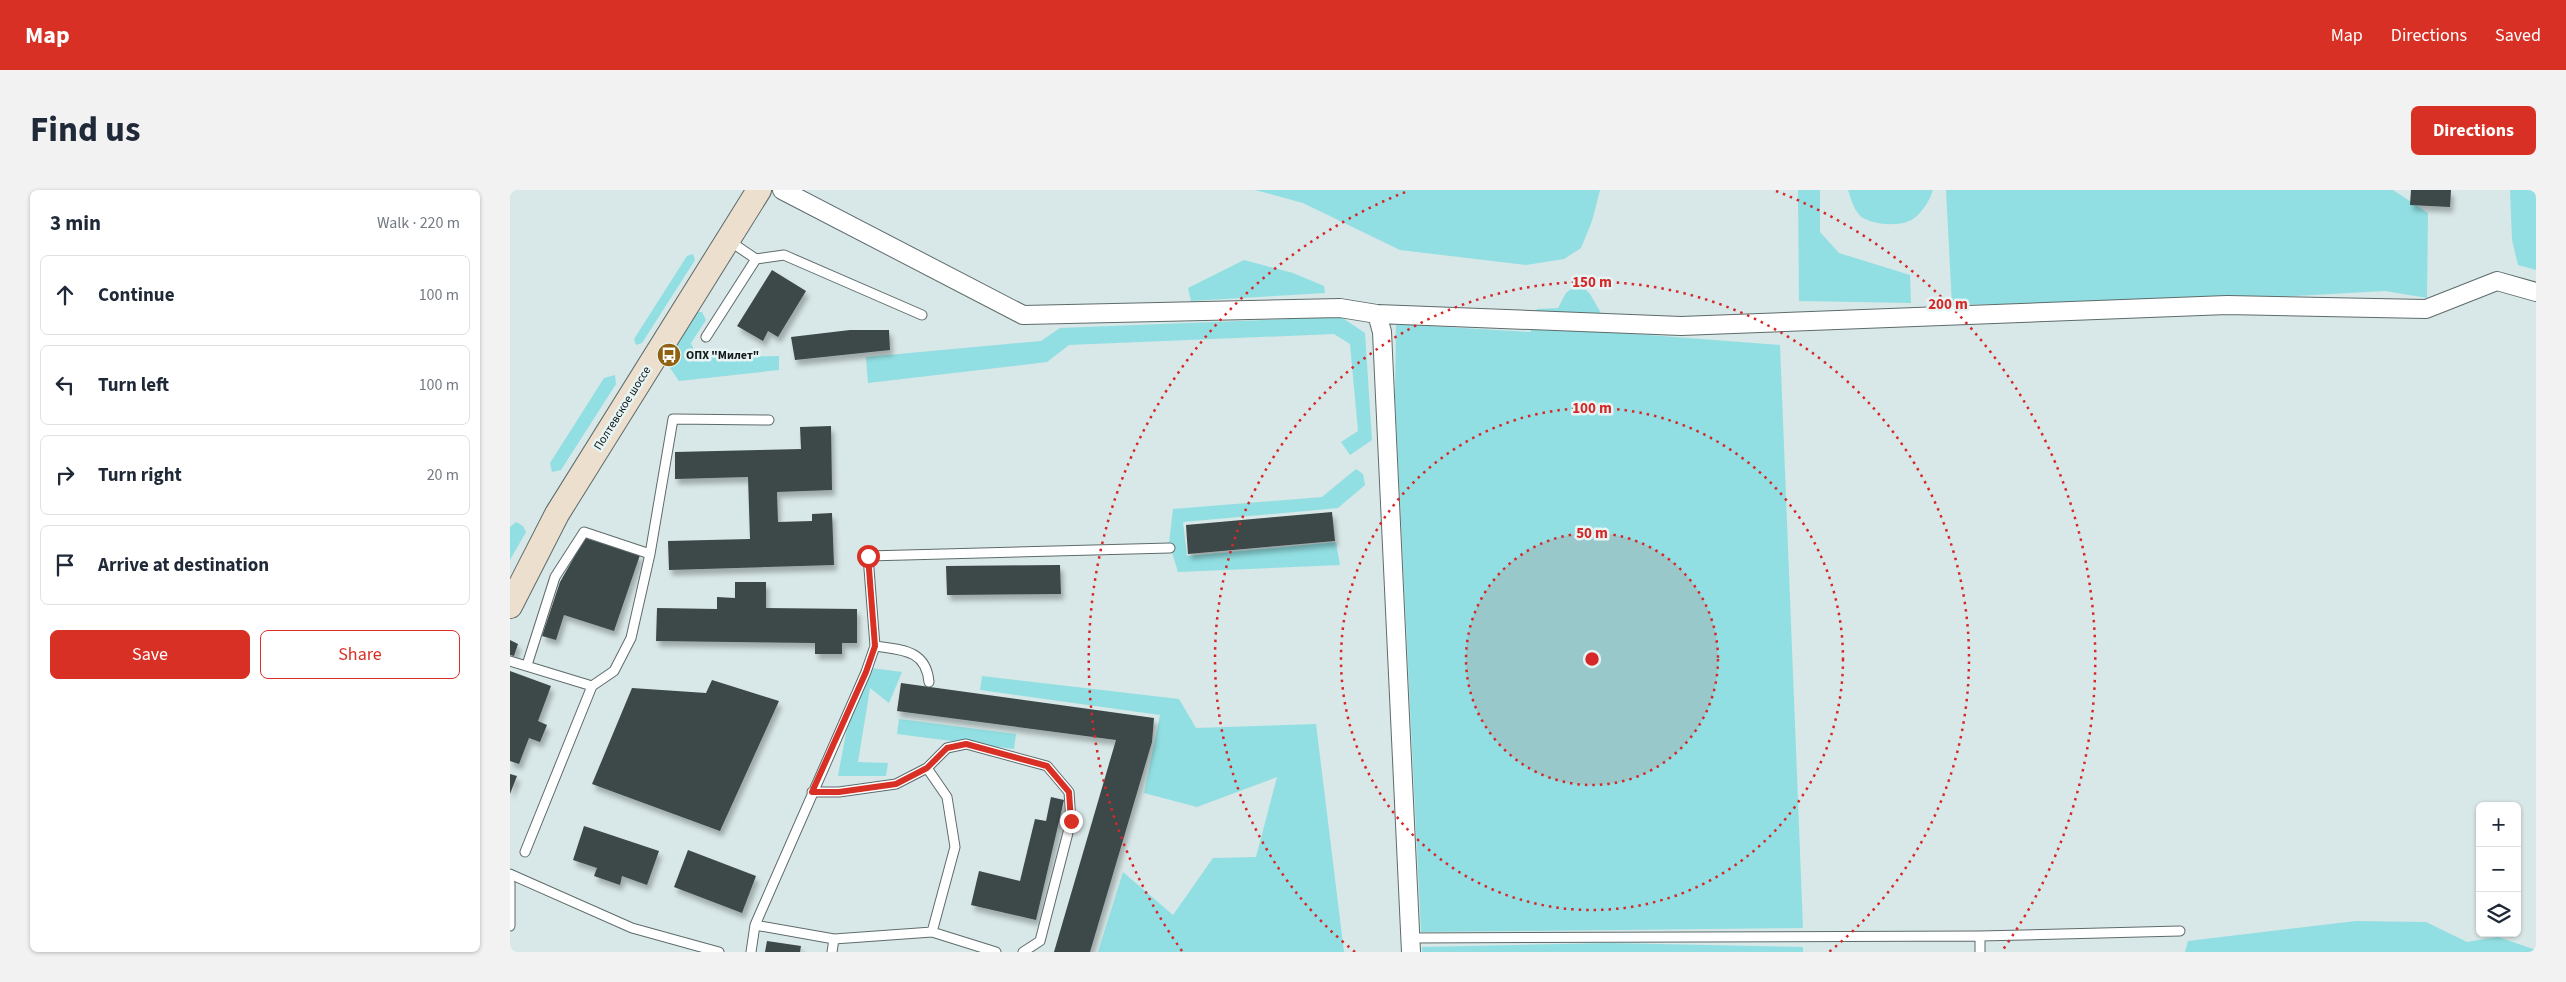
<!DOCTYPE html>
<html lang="en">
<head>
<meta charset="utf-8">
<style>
	:root { --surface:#fff; --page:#f2f2f3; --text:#1f2937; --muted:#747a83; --line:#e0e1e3; --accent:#d93025 }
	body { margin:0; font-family:"Source Sans 3",sans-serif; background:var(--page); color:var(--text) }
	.controls { position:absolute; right:15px; bottom:15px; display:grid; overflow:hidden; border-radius:8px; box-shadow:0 1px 4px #0004 }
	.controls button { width:45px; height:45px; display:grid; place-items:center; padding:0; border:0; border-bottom:1px solid var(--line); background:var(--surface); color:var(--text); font:25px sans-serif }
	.stop { position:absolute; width:15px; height:15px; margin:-11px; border:4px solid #d93025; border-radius:50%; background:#fff }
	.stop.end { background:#d93025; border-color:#fff; box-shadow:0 1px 5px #0008 }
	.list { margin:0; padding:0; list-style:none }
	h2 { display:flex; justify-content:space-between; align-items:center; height:65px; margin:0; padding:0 20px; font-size:21px }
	h2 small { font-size:16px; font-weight:400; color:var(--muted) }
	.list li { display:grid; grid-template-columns:32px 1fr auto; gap:15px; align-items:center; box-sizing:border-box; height:80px; margin:0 10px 10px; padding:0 10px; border:1px solid var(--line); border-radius:8px }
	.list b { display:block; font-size:19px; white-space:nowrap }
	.list em { font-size:16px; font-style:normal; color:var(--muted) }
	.actions { display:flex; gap:10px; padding:15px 20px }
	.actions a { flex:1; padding:11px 0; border:1px solid var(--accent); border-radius:8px; text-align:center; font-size:18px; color:var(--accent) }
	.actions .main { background:var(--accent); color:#fff }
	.icon { flex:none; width:28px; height:28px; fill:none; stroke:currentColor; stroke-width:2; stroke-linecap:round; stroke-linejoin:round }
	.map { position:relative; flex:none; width:2026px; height:762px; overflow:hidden; border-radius:8px }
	header { display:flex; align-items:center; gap:30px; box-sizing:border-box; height:70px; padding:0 25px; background:var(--accent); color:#fff }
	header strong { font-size:24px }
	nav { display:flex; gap:28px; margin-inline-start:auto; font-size:18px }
	.intro { display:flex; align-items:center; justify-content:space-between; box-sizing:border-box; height:120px; padding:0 30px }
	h1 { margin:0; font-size:35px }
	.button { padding:12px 22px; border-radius:8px; background:var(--accent); color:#fff; font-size:18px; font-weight:700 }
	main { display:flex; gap:30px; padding:0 30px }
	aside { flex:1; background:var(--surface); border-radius:8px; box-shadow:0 1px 4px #0004 }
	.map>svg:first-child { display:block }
	.green { fill:#91dfe2 }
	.building { fill:#3d4849; filter:url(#shadow) }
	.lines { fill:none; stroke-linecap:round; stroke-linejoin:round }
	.lane-casing { stroke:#5e6b6b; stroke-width:11 }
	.street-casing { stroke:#5e6b6b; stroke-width:20 }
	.secondary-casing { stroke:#5e6b6b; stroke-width:26 }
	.lane { stroke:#fff; stroke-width:9 }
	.street { stroke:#fff; stroke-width:18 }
	.secondary { stroke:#ecdfcd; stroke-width:24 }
	.route { stroke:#d93025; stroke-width:6 }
	.ring { fill:none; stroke:#d62828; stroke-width:2.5; stroke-dasharray:2.5 5 }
	.labels { text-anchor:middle; stroke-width:5; stroke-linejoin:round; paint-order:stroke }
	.poi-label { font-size:12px; font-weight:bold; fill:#131818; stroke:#e6f4f4; text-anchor:start }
	.street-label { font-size:12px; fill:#131818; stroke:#e6f4f4 }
	.centre { fill:#d62828; stroke:#e6f4f4; stroke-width:2.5 }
	.ring-label { font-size:15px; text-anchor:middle; font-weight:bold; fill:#d62828; stroke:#e6f4f4; stroke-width:5; stroke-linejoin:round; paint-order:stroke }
</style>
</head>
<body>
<header>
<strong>Map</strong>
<nav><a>Map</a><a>Directions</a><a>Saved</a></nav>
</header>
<div class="intro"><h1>Find us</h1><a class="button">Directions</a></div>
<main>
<aside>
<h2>3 min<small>Walk · 220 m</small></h2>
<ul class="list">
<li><svg class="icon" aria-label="ahead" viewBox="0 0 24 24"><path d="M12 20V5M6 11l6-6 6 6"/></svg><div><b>Continue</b></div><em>100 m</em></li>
<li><svg class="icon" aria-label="left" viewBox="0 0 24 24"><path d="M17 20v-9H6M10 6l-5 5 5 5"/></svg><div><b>Turn left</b></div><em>100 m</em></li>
<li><svg class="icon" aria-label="right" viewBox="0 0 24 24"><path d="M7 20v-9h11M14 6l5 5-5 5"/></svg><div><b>Turn right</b></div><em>20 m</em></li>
<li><svg class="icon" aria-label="arrive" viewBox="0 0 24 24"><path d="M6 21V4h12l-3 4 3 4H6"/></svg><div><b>Arrive at destination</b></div></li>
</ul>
<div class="actions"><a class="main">Save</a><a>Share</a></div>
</aside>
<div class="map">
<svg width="2026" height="762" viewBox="0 0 2026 762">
	<defs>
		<filter id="shadow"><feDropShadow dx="3" dy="5.5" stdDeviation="2.5" flood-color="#0004"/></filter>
	</defs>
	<rect width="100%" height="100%" fill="#d8e7e7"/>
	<path class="green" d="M745,0H1090L1082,31L1071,58L1054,69L1016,75L890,60L793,13Z
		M1288,0H1310V42L1329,63L1400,85L1401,113L1289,111Z
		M1338,0H1423C1420,10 1412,23 1403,29C1391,37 1365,35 1353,28C1344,22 1341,9 1338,0Z
		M1436,0H1883L1918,23L1917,108L1875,101L1715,110L1442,115Z
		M2000,0H2026V80L2008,75L2002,50Z
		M183,64L185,70L132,153L126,155L124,149L177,66Z
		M734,70L783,83L814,96L815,103L681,111L678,98Z
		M1069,93L1080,104L1091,123L1086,141L1270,155L1293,738L911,742L885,208L886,134L1021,142L1020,132L1027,119L1048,118L1056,103Z
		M184,122H192L196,130L181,153L187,168L269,166V180L169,191L160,178L162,159Z
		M831,127L855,143L862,250L840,265L831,252L848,241L840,154L824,144L559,155L537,172L358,193L356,167L531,151L550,138Z
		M105,185L106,194L51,280L42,282L40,273L94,188Z
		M846,279L853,284L855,295L828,318L673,332L677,366L826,352L830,375L668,382L659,353L663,319L812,307Z
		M6,332L13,336L16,342L0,370V337Z
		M361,478L392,482L379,513L360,498L348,572L378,573L376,586H328L339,527Z
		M472,486L669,509L686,538L806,534L834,762H588L613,682L663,725L703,668L746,667L767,587L687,617L634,603L650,525L470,500Z
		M389,529L506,544L504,559L387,544Z
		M1846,731L1916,732L1957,752L1988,747L2026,760V762H1675L1678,751Z
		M1099,753L1293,757V762H912V757Z"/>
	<path class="building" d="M1901,0H1941L1940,17L1900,15Z
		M262,80L296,101L268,147L258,141L253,151L227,136Z
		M340,140H379L380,160L285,170L281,147Z
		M321,236L322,300L267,302L268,332L302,331V324L322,323L324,375L159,380L158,351L240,349L238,287L165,289V262L291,259L290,237Z
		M822,322L825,351L678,364L676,335Z
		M75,348L130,365L104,441L54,425L46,450L32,446L50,392Z
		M550,375L551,404L437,405L436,376Z
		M225,392H256V418L347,419V453H332V464H305V453L146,451L147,418L207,419V407L225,408Z
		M0,450L8,454L4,466L0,465Z
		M0,481L41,496L28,531L37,535L30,552L19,548L9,574L0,571Z
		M202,490L269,511L210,641L82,594L122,498L196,503Z
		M391,493L644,528L642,552L580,762H544L606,550L387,521Z
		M0,584L7,586L0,604Z
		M541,607L554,610L526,730L461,715L469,681L510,691L525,629L536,631Z
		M74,636L149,661L137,695L112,686L110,695L84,686L87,678L63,670Z
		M178,660L246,686L232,723L164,697Z
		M257,751L291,756L290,762H255Z"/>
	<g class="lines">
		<g class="lane-casing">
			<path id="lane" d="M218,50L246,69L274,65L412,125
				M196,147L246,69
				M365,456C391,460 416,459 419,492
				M0,471L82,496L15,662
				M17,475L45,387L74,342L140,364
				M82,496L104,481L121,448L140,364L163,229L259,230
				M417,578L437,607L445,657L422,742
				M302,602H329L386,594L417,578L437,558L456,554L537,576L559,602L561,631L530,751L513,762
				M0,684L122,738L209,762
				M0,693V736
				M245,735L324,749L322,762
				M900,748L1470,746L1670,741
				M324,749L422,742L486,762
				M241,762L245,735L356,482L365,456L358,366L660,358
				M1470,762V746"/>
		</g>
		<g class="street-casing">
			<path id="street" d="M272,0L513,125L830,118L867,124L1171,136L1717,115L1916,119L1987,91L2026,102
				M867,124L872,142L901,762"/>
		</g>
		<g class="secondary-casing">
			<path id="secondary" d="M0,416L47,324L249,0"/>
		</g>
		<use href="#lane" class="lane"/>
		<use href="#street" class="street"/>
		<use href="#secondary" class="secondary"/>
	</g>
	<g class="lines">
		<path class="route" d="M358,366L365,456L356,482L302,602H329L386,594L417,578L437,558L456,554L537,576L559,602L561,631"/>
	</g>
	<circle cx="1082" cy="469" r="126" fill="#d62828" fill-opacity=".12"/>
	<g class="ring">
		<circle cx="1082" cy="469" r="126"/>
		<circle cx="1082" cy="469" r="251"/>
		<path d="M845 762A377 377 0 1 1 1319 762"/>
		<path d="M672 761A503 503 0 0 1 898 1M1266 1A503 503 0 0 1 1492 761"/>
	</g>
	<defs>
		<g id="bus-disc" transform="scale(1.25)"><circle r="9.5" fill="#926110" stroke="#e6f4f4"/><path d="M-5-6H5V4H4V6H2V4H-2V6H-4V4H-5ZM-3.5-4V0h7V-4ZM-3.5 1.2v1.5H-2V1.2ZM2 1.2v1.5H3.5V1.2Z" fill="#fff"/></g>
	</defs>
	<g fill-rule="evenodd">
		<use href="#bus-disc" x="159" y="165"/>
	</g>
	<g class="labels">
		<g class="poi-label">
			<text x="176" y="169">ОПХ "Милет"</text>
		</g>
		<g class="street-label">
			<text transform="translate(112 218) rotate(-58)" y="4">Полтевское шоссе</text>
		</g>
	</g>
	<circle cx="1082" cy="469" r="8" class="centre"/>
	<g class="ring-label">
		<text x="1082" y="97">150 m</text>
		<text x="1438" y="119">200 m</text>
		<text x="1082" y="223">100 m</text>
		<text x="1082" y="348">50 m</text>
	</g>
</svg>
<div class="controls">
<button>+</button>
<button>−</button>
<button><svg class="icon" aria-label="layers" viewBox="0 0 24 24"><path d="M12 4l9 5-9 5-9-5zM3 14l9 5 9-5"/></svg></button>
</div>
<div class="stop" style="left:358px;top:366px"></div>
<div class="stop end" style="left:561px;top:631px"></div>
</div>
</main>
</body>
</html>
